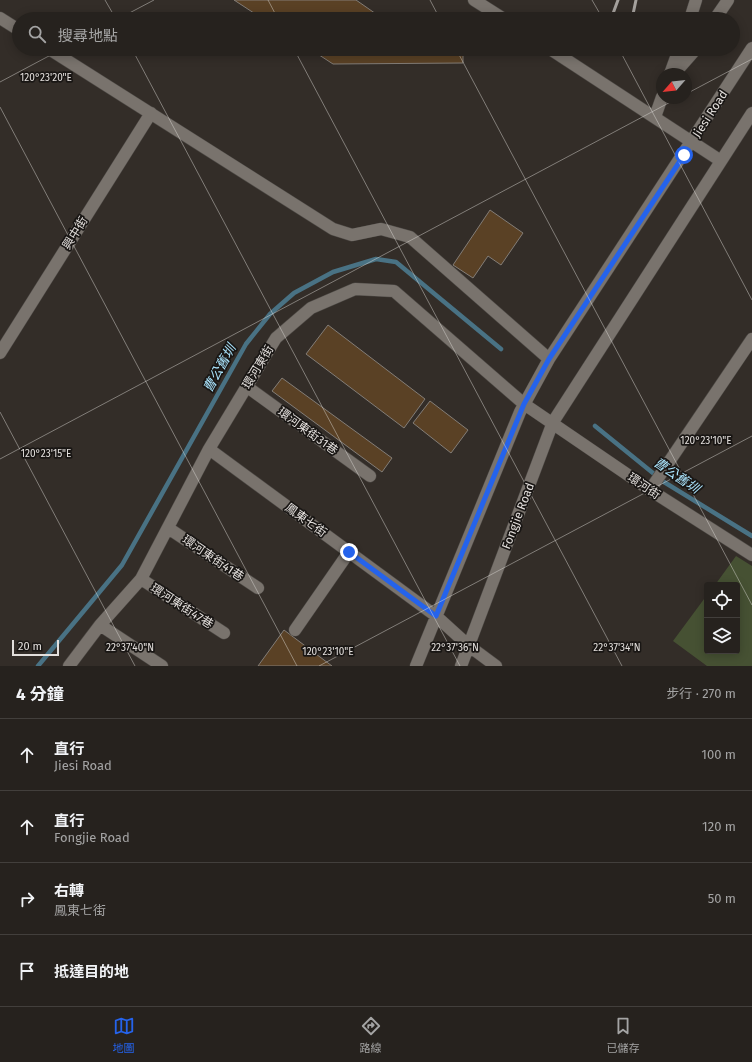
<!DOCTYPE html>
<html lang="zh-TW">
<head>
<meta charset="utf-8">
<style>
	:root { --surface:#26221e; --page:#2e2a27; --text:#f1f3f6; --muted:#a4a4a4; --line:#423f3c; --accent:#2563eb }
	body { margin:0; font-family:"Fira Sans","Noto Sans TC",sans-serif; background:var(--page); color:var(--text) }
	.controls { position:absolute; right:12px; bottom:12px; display:grid; overflow:hidden; border-radius:4px; box-shadow:0 2px 10px #0003 }
	.controls button { width:36px; height:36px; display:grid; place-items:center; padding:0; border:0; border-bottom:1px solid var(--line); background:var(--surface); color:var(--text); font:20px sans-serif }
	.compass { position:absolute; left:656px; top:68px; width:36px; height:36px; border-radius:50%; background:var(--surface); box-shadow:0 2px 10px #0003; rotate:242deg }
	.scale { position:absolute; left:12px; bottom:10px; width:47px; box-sizing:border-box; padding-left:4px; border:2px solid #e3dfdc; border-top:0; font-size:11px; line-height:14px; white-space:nowrap; color:#e3dfdc; -webkit-text-stroke:3px #191614; paint-order:stroke }
	.stop { position:absolute; width:12px; height:12px; margin:-9px; border:3px solid #2563eb; border-radius:50%; background:#fff }
	.stop.end { background:#2563eb; border-color:#fff; box-shadow:0 1px 4px #0008 }
	.list { margin:0; padding:0; list-style:none }
	h2 { display:flex; justify-content:space-between; align-items:center; height:52px; margin:0; padding:0 16px; font-size:17px }
	h2 small { font-size:13px; font-weight:400; color:var(--muted) }
	.list li { display:grid; grid-template-columns:26px 1fr auto; gap:12px; align-items:center; box-sizing:border-box; height:72px; padding:0 16px; border-top:1px solid var(--line) }
	.list b { display:block; font-size:15px; white-space:nowrap }
	.list p { margin:0; font-size:13px; white-space:nowrap; color:var(--muted) }
	.list em { font-size:13px; font-style:normal; color:var(--muted) }
	.icon { flex:none; width:22px; height:22px; fill:none; stroke:currentColor; stroke-width:2; stroke-linecap:round; stroke-linejoin:round }
	.map { position:relative; flex:none; width:752px; height:666px; overflow:hidden }
	.search { position:absolute; background:var(--surface); box-shadow:0 2px 10px #0003; left:12px; right:12px; top:12px; height:44px; display:flex; align-items:center; gap:10px; box-sizing:border-box; padding:0 14px; border-radius:22px; color:var(--muted); font-size:15px }
	.sheet { height:340px; background:var(--surface) }
	nav { display:flex; justify-content:space-around; align-items:center; box-sizing:border-box; height:56px; border-top:1px solid var(--line); background:var(--surface); font-size:11px; color:var(--muted) }
	nav a { display:grid; justify-items:center; gap:2px }
	nav .on { color:var(--accent) }
	.map>svg:first-child { display:block }
	.green { fill:#465133 }
	.lines { fill:none; stroke-linecap:round; stroke-linejoin:round }
	.stream { stroke:#497284; stroke-width:4.5 }
	.building { fill:#5a4125; stroke:#837d77 }
	.minor-casing { stroke:#4e4a46; stroke-width:13 }
	.minor { stroke:#79736d; stroke-width:12 }
	.rail { stroke:#a5a19d; stroke-width:3 }
	.route { stroke:#2563eb; stroke-width:5 }
	.ticks { fill:none; stroke:#e3dfdc; stroke-width:1; stroke-opacity:0.45 }
	.labels { text-anchor:middle; stroke-width:3.5; stroke-linejoin:round; paint-order:stroke }
	.street-label { font-size:12px; fill:#e3dfdc; stroke:#191614 }
	.water-label { font-size:13px; font-style:italic; fill:#aae3fc; stroke:#191614 }
	.ticks-label { font-size:10px; text-anchor:middle; fill:#e3dfdc; stroke:#191614; stroke-width:3.5; stroke-linejoin:round; paint-order:stroke }
</style>
</head>
<body>
<div class="map">
<svg width="752" height="666" viewBox="0 0 752 666">
	<rect width="100%" height="100%" fill="#332d28"/>
	<path class="green" d="M736,556L752,566V666H707L673,641L707,595V651H737V585H715Z"/>
	<g class="lines">
		<path class="stream" d="M595,426L664,482L752,536
			M38,666L122,565L246,344L270,314L294,293L333,272L376,259L396,262L501,349"/>
	</g>
	<path class="building" d="M234,0H356L379,16L411,19H263Z
		M310,49H463V63L333,64Z
		M490,210L523,233L501,265L488,256L473,278L453,265Z
		M328,325L425,399L404,428L306,354Z
		M282,378L392,458L382,472L272,391Z
		M430,401L468,430L451,453L413,423Z
		M284,630L332,666H258Z"/>
	<g class="lines">
		<g class="minor-casing">
			<path id="minor" d="M474,0L504,19
				M0,18L19,30
				M690,19L696,0
				M715,19L728,0
				M49,49L333,229L352,235L381,229L410,237L549,359
				M550,49L721,161
				M670,74L679,49
				M674,74L696,49
				M655,117L662,97
				M0,353L151,113
				M246,386L370,476
				M209,449L436,616L469,646L496,666
				M650,490L752,339
				M168,528L258,588
				M141,579L224,633
				M100,625L162,666
				M295,630L349,552
				M69,666L100,625L141,579L209,449L276,338L311,308L355,289L394,291L524,404L650,490L752,555
				M416,666L520,412L549,359L752,48
				M461,666L553,422L752,113"/>
		</g>
		<use href="#minor" class="minor"/>
		<path class="rail" d="M611,19L618,0
			M632,19L636,0"/>
	</g>
	<g class="lines">
		<path class="route" d="M349,552L436,616L524,404L549,359L684,155"/>
	</g>
	<path class="ticks" d="M105,0L116,19M268,0L278,19M430,0L440,19M592,0L603,19M118,19L154,0M132,49L460,666M294,49L622,666M456,49L752,605M619,49L752,300M0,82L62,49M686,94L752,59M0,107L297,666M0,412L135,666M0,459L678,98M319,666L752,436"/>
	<g class="labels">
		<g class="street-label">
			<text transform="translate(710 114) rotate(-57)" y="4">Jiesi Road</text>
			<text transform="translate(75 233) rotate(-58)" y="4">興中街</text>
			<text transform="translate(258 367) rotate(-59)" y="4">環河東街</text>
			<text transform="translate(308 431) rotate(36)" y="4">環河東街31巷</text>
			<text transform="translate(644 486) rotate(34)" y="4">環河街</text>
			<text transform="translate(518 516) rotate(-69)" y="4">Fongjie Road</text>
			<text transform="translate(306 520) rotate(36)" y="4">鳳東七街</text>
			<text transform="translate(213 558) rotate(34)" y="4">環河東街41巷</text>
			<text transform="translate(182 606) rotate(33)" y="4">環河東街47巷</text>
		</g>
		<g class="water-label">
			<text transform="translate(219 368) rotate(-61)" y="5">曹公舊圳</text>
			<text transform="translate(677 475) rotate(34)" y="5">曹公舊圳</text>
		</g>
	</g>
	<g class="ticks-label">
		<text x="46" y="81">120°23'20"E</text>
		<text x="706" y="444">120°23'10"E</text>
		<text x="46" y="457">120°23'15"E</text>
		<text x="130" y="651">22°37'40"N</text>
		<text x="455" y="651">22°37'36"N</text>
		<text x="617" y="651">22°37'34"N</text>
		<text x="328" y="655">120°23'10"E</text>
	</g>
</svg>
<div class="controls">
<button><svg class="icon" aria-label="locate" viewBox="0 0 24 24"><circle cx="12" cy="12" r="6"/><path d="M12 2v4M12 18v4M2 12h4M18 12h4"/></svg></button>
<button><svg class="icon" aria-label="layers" viewBox="0 0 24 24"><path d="M12 4l9 5-9 5-9-5zM3 14l9 5 9-5"/></svg></button>
</div>
<svg class="compass" viewBox="-18 -18 36 36"><path d="M0-13l5 13h-10z" fill="#e53935"/><path d="M0 13l5-13h-10z" fill="#a4a4a4"/></svg>
<div class="scale">20 m</div>
<div class="stop" style="left:684px;top:155px"></div>
<div class="stop end" style="left:349px;top:552px"></div>
<div class="search"><svg class="icon" aria-label="search" viewBox="0 0 24 24"><circle cx="10" cy="10" r="6"/><path d="M15 15l6 6"/></svg>搜尋地點</div>
</div>
<section class="sheet">
<h2>4 分鐘<small>步行 · 270 m</small></h2>
<ul class="list">
<li><svg class="icon" aria-label="ahead" viewBox="0 0 24 24"><path d="M12 20V5M6 11l6-6 6 6"/></svg><div><b>直行</b><p>Jiesi Road</p></div><em>100 m</em></li>
<li><svg class="icon" aria-label="ahead" viewBox="0 0 24 24"><path d="M12 20V5M6 11l6-6 6 6"/></svg><div><b>直行</b><p>Fongjie Road</p></div><em>120 m</em></li>
<li><svg class="icon" aria-label="right" viewBox="0 0 24 24"><path d="M7 20v-9h11M14 6l5 5-5 5"/></svg><div><b>右轉</b><p>鳳東七街</p></div><em>50 m</em></li>
<li><svg class="icon" aria-label="arrive" viewBox="0 0 24 24"><path d="M6 21V4h12l-3 4 3 4H6"/></svg><div><b>抵達目的地</b></div></li>
</ul>
</section>
<nav>
<a class="on"><svg class="icon" aria-label="map" viewBox="0 0 24 24"><path d="M3 6l6-2 6 2 6-2v14l-6 2-6-2-6 2zM9 4v14M15 6v14"/></svg>地圖</a>
<a><svg class="icon" aria-label="directions" viewBox="0 0 24 24"><path d="M12 3l9 9-9 9-9-9zM9 14v-3h6M13 9l2 2-2 2"/></svg>路線</a>
<a><svg class="icon" aria-label="saved" viewBox="0 0 24 24"><path d="M7 4h10v16l-5-4-5 4z"/></svg>已儲存</a>
</nav>
</body>
</html>
